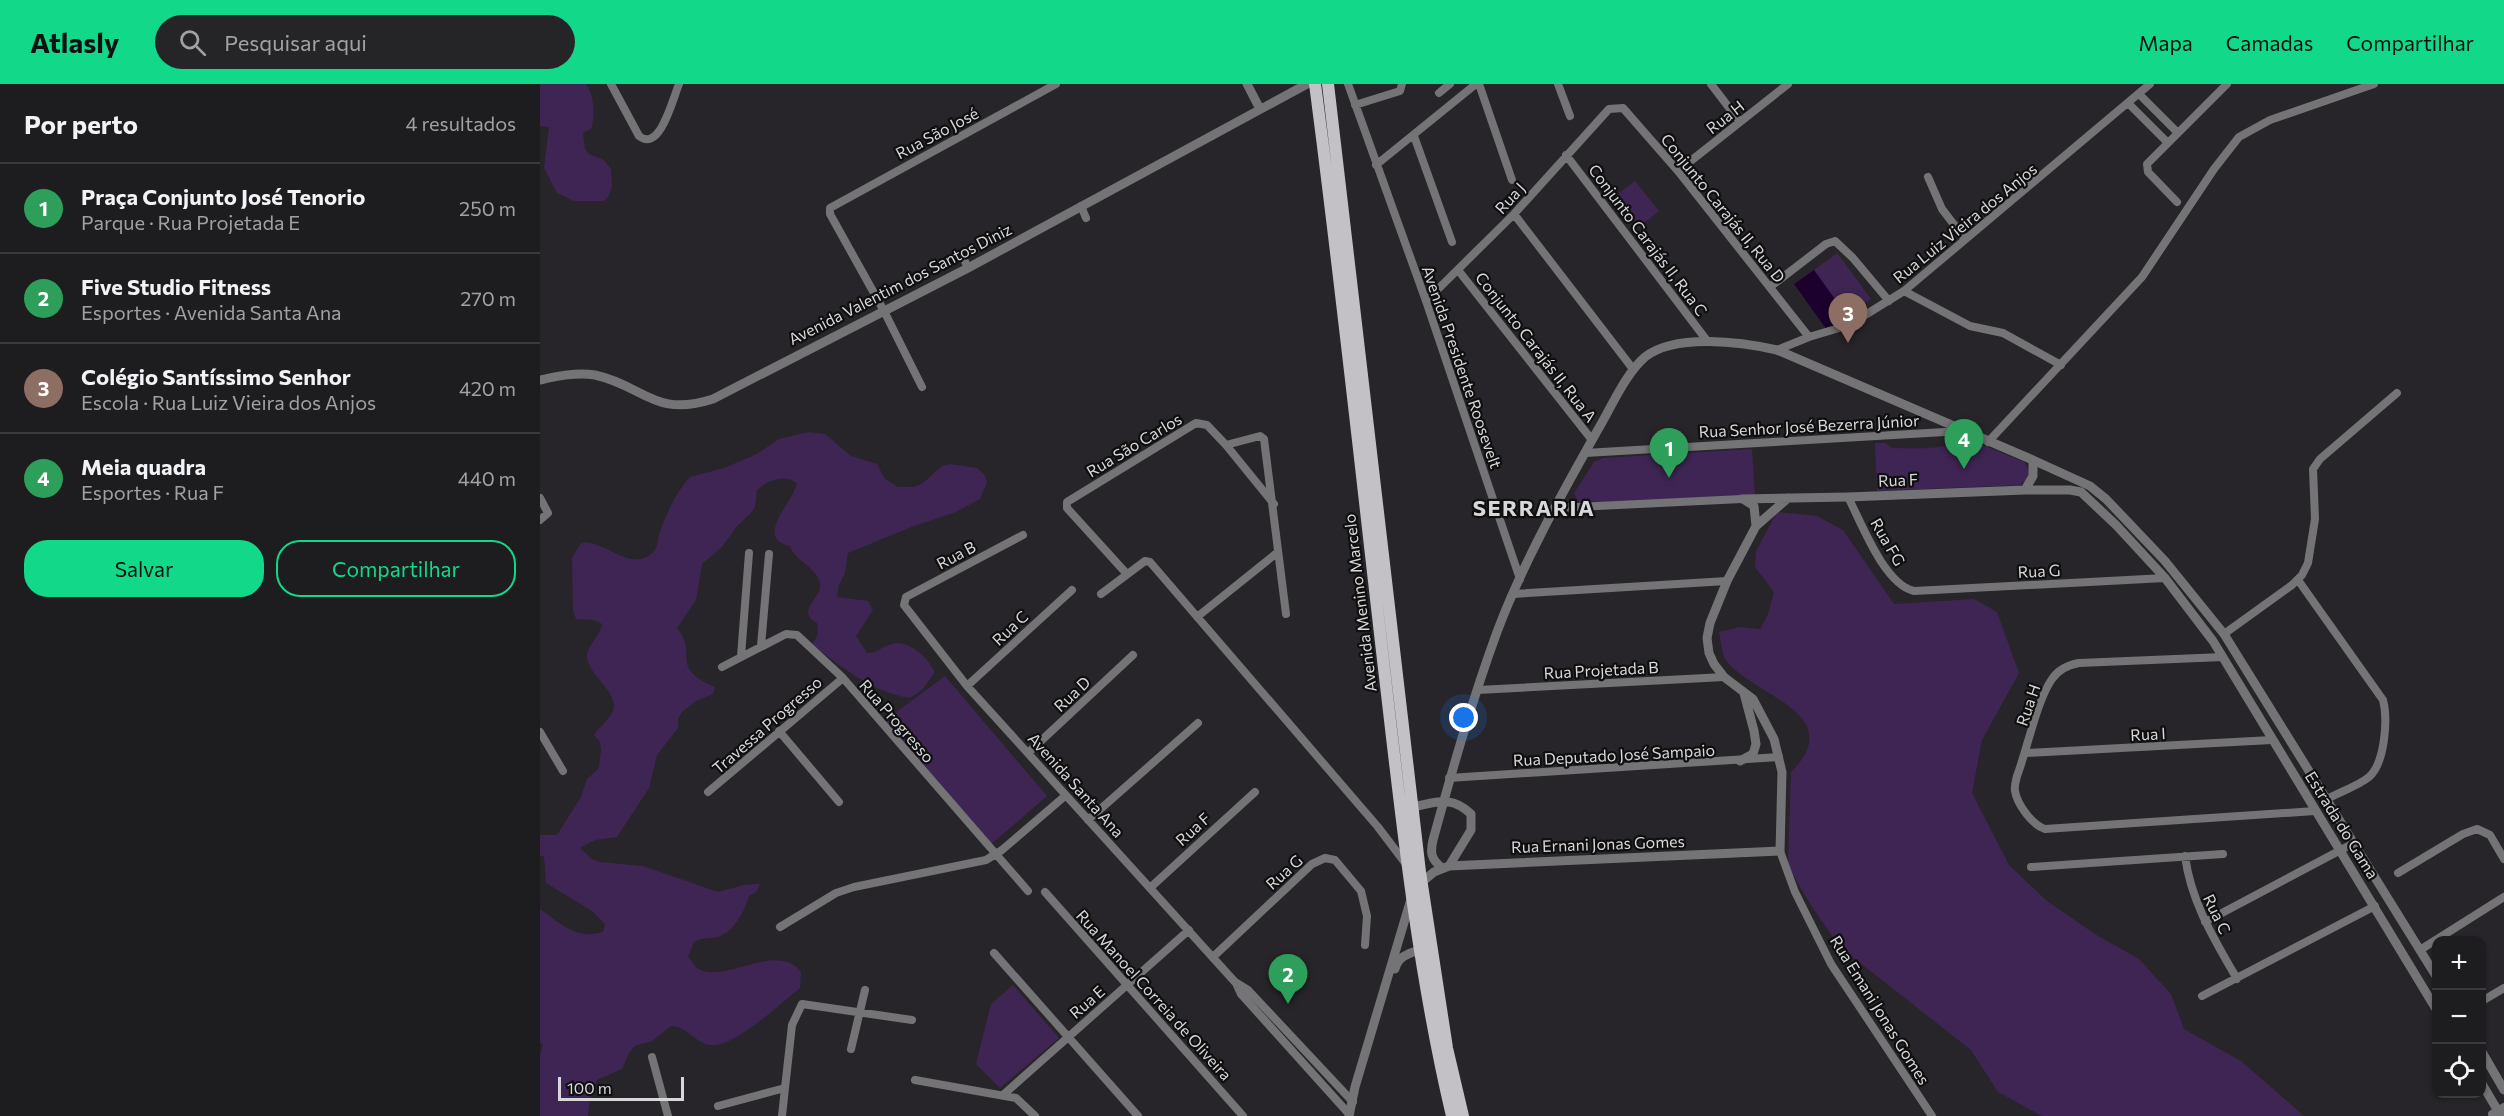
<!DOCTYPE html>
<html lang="pt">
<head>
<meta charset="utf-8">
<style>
	:root { --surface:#1d1c1f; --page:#252528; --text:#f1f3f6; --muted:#a0a1a4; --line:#3b3a3d; --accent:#12d98a }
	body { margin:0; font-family:Commissioner,sans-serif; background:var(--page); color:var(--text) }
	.controls { position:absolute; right:18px; bottom:18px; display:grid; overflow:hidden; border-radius:12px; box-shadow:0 2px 4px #0004 }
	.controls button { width:54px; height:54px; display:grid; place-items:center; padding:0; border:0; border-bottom:2px solid var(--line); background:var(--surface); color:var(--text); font:30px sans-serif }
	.scale { position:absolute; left:18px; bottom:15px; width:126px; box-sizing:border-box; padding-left:6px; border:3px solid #d8d7d9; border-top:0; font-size:16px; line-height:21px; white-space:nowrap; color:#d8d7d9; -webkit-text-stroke:4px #0f0f10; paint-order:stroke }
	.you { position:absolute; left:924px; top:634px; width:21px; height:21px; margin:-15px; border:4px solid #fff; border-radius:50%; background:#1a73e8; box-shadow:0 0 0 9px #1a73e833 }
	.badge { display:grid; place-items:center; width:39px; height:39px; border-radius:50%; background:var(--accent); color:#fff; font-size:20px; font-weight:700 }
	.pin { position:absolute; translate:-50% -50px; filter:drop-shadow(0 2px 3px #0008) }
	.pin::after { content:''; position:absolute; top:32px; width:21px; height:18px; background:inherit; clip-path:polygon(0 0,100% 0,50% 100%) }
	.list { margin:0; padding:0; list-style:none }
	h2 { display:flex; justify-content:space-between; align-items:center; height:78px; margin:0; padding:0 24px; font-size:26px }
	h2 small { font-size:20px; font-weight:400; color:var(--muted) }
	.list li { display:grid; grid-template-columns:39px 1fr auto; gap:18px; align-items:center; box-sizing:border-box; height:90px; padding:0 24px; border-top:2px solid var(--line) }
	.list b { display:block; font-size:22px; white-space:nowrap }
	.list p { margin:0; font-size:20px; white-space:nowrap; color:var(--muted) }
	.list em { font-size:20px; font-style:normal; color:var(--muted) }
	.actions { display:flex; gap:12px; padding:18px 24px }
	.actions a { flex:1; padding:14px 0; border:2px solid var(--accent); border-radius:24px; text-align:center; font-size:21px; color:var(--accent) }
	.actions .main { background:var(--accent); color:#111 }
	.icon { flex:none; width:33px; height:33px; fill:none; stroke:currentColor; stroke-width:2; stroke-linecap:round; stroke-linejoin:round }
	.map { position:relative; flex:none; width:1964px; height:1032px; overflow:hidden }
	header { display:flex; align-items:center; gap:36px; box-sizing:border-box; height:84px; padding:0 30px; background:var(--accent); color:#111 }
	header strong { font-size:28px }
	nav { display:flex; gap:33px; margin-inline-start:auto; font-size:21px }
	.search { width:420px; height:54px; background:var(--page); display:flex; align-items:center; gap:15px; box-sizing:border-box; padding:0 21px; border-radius:33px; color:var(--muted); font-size:22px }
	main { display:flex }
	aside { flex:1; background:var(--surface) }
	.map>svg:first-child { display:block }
	.green { fill:#3f2553 }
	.water { fill:#1c012e }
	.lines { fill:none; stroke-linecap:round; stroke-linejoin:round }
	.minor { stroke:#747375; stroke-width:8 }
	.tertiary { stroke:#747375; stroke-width:9 }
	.primary { stroke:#c3c1c5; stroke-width:12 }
	.labels { text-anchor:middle; stroke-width:4.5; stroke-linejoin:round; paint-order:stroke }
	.street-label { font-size:16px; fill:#d8d7d9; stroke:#0f0f10 }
	.district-label { font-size:22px; font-weight:bold; letter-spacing:1.5px; fill:#d8d7d9; stroke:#0f0f10 }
</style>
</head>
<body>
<header>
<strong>Atlasly</strong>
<div class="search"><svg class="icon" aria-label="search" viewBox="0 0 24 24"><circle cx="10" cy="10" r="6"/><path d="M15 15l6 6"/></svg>Pesquisar aqui</div>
<nav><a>Mapa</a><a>Camadas</a><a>Compartilhar</a></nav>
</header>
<main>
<aside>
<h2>Por perto<small>4 resultados</small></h2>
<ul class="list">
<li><span class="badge" style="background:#2e9e5b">1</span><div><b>Praça Conjunto José Tenorio</b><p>Parque · Rua Projetada E</p></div><em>250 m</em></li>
<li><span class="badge" style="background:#2e9e5b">2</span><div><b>Five Studio Fitness</b><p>Esportes · Avenida Santa Ana</p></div><em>270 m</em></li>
<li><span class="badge" style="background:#8d6e63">3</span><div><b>Colégio Santíssimo Senhor</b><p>Escola · Rua Luiz Vieira dos Anjos</p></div><em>420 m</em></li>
<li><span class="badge" style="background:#2e9e5b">4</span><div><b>Meia quadra</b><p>Esportes · Rua F</p></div><em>440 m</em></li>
</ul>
<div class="actions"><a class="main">Salvar</a><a>Compartilhar</a></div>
</aside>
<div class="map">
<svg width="1964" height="1032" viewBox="0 0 1964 1032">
	<rect width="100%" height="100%" fill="#272529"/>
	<path class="green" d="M0,0H46C55,15 54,27 52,44L43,49L45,65L49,70L64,76L71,85L72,103L68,113L64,117H34L17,109L4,84L9,43L0,42Z
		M1095,97L1119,127L1099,143L1075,112Z
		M1297,169L1331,215L1307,232L1274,186Z
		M268,348L285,350L311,372L337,380L345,395L358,403H374L383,399L402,382L410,380L437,384L444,390L447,398L440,415L416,428L374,442L308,469L305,489L299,501L297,513L328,517L333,526L316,552L327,569C337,569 340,564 349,561C368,553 387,573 395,588L382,606L370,614C332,608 301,583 272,560C278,552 279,549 277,539C254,527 283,514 280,499C276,482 254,477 250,462C213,454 254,417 257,399C244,390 228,396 217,406L215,423L210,430L197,442L182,463L162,480L156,516L137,544C159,570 128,583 175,603L173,610L156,617L142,628L138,635V644L117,671L109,704L77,753L55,756L40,764L52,775L60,778L103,782L178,808L204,801L220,800L216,808L209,812C204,827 195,848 177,853C169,855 162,853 154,858L148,873C151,876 154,881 157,884C181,902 237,856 261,888L260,904C241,919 194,964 171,961C154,959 149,943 131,942L112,957L95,962L89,969L82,985L57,996L50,1012L48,1032H0V971L3,961L0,958V825C21,840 36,856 63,848L65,840L52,827L6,799L4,773L0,771V751H17L41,713L47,695L59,684L61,666L60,658L54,651C59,644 68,636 72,629C82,610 49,592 47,574C46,562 60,553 62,540L54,536L36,535L33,527L32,474L41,459C63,455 85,484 106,473C111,471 114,468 116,464C118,459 118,455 119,450C126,431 136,408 150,393L184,384L217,370L239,355Z
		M1422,355L1435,358L1484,378L1489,387L1487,396L1480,401L1337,407L1335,359H1345L1352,364C1372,364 1405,367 1422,355Z
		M1212,365L1215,412L1039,419L1034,409L1054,378L1063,374Z
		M1237,428L1277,432L1303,446L1354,520L1434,515L1457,528L1479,589L1442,656L1432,709L1469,781L1507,817L1555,850L1599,875L1631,910L1644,945L1701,977L1764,1032H1502L1458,1008L1431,966L1300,863L1272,823L1248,782L1251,688C1308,631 1218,613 1188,579C1182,573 1181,557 1179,548L1200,543L1220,545L1228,530L1234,508L1215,483L1216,467Z
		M405,592L507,712L449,762L340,640Z
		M473,901L519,954L460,1004L436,980L451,920Z"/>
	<path class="water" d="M1274,186L1307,232L1287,246L1254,200Z"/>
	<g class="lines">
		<path class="minor" d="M71,0L99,52C120,69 133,14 139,0
			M808,0L886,217L980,495
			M939,0L972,96
			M1018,0L1030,32
			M1171,0L1200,38
			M899,9L910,0
			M1599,10L1637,48
			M1588,19L1627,58
			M815,21L860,7L862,0
			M874,52L912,158
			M1026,71L1168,258
			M836,81L936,0
			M1138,87L1248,0
			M1388,93L1402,125L1425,155
			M1637,118L1608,88L1607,80L1687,0
			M541,122L546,134
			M974,130L1093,285
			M424,175L428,184
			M918,186L1052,356
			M1230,203L1286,160L1295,157L1313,174L1349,217
			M1364,207L1430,242L1463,249L1521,281
			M886,217L974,130L1069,25L1083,24L1138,87L1269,253
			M1237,266L1269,253L1309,241L1364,207L1610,0
			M382,303L344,227L290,130V124L516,0
			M1448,358L1602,193L1674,85L1699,53L1730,36L1834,0
			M686,361L720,352L724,355L746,530
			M1045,369L1422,347
			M1308,413C1322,440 1344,500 1374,507L1625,494
			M0,414L8,429L0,436
			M1016,424L1202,415
			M483,451L366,513L364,521L427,602L695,898L708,906L813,1018
			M586,489L527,424V418L656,339L667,341L686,361L734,420
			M1758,496L1843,616C1848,635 1845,679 1829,693C1818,702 1800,708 1787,715
			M561,510L605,477L610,478L838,743L866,780
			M973,510L1187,497
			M657,533L738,468
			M1684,550L1752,501L1762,491L1768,479L1775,435L1773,385L1780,375L1857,309
			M221,562L229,470
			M201,572L209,469
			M1683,573L1539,579C1528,581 1518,586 1512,595C1497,616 1487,666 1477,692C1476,697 1474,702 1475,707C1477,720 1492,741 1505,745L1775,727
			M182,583L246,550L257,551L303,594L488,807
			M427,602L532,506
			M938,606L1184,593
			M239,647L299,718
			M0,648L23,687
			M488,669L593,571
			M1486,669L1732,656
			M909,694L1239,673
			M168,708L303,594
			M548,736L658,639
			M1240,767L1255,808L1291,880L1392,1032
			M1645,772C1651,818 1674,855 1697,895
			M1491,783L1683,770
			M1858,789L1923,750L1937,745L1950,751L1964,775
			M611,803L715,708
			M505,808L703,1032
			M1665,838L1814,759
			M240,843L296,809L314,803L446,776L462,766L525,712
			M1880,866L1964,813
			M454,869L598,1032
			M673,873L772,780L785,774L795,776L821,807L827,832L825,861
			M696,899L701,910L809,1030
			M1662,912L1835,822
			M1942,917L1964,904
			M311,965L325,906
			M112,973L128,1032
			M375,996L476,1014L495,1032
			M245,1004L252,941L262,920L372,936
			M463,1011L649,846
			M178,1022L245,1004L242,1032
			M1952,1030L1964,1023"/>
		<path class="tertiary" d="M707,0L720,25
			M0,296C18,292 37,288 55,291C105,302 114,334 173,315L428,184L767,0
			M1485,406L1493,392V376
			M1202,415L1308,413L1485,406H1530L1541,408L1576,441L1625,494L1673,557L1896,925
			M1203,415L1214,422L1216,442
			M1200,677L1213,670L1216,660L1214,647L1204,609
			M867,724C894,720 909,709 931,730V746L909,782
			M902,784C891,775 890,769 893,756C912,687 932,616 957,548C983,479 1020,413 1056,349C1070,326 1085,290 1105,273C1135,249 1202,258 1237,266L1493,376L1550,402L1566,415L1625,477L1684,550L1896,892
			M882,798L894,788L909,782L1240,767L1242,688L1234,655L1213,615L1184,593L1174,580L1169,569L1167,554L1170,539L1187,497L1216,442L1248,414
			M855,885C859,869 873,870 885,863
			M1942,968L1964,1006
			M1942,1000L1961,1032
			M809,1032L815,1003L871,815"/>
		<path class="primary" d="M775,0C801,197 822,395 845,593C862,740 878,888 912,1032
			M788,0L880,788L907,964L923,1032"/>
	</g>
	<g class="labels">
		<g class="street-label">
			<text transform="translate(1185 33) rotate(-38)" y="6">Rua H</text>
			<text transform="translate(397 49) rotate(-28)" y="6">Rua São José</text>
			<text transform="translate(970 114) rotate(-47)" y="6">Rua J</text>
			<text transform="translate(1183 124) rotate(51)" y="6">Conjunto Carajás II, Rua D</text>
			<text transform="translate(1425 139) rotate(-39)" y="6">Rua Luiz Vieira dos Anjos</text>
			<text transform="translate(1108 156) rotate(53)" y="6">Conjunto Carajás II, Rua C</text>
			<text transform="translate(360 200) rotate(-27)" y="6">Avenida Valentim dos Santos Diniz</text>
			<text transform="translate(996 263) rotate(52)" y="6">Conjunto Carajás II, Rua A</text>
			<text transform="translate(922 283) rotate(71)" y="6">Avenida Presidente Roosevelt</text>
			<text transform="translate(1269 342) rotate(-3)" y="6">Rua Senhor José Bezerra Júnior</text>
			<text transform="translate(594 361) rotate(-31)" y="6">Rua São Carlos</text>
			<text transform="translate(1358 396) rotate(-2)" y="6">Rua F</text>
			<text transform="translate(1348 458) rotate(60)" y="6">Rua FG</text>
			<text transform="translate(416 471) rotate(-28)" y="6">Rua B</text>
			<text transform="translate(1499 487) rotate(-3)" y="6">Rua G</text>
			<text transform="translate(820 519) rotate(-97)" y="6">Avenida Menino Marcelo</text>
			<text transform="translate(470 544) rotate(-43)" y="6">Rua C</text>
			<text transform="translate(1061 586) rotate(-3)" y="6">Rua Projetada B</text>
			<text transform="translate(532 610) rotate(-43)" y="6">Rua D</text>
			<text transform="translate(1488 621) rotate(-71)" y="6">Rua H</text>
			<text transform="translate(357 637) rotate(49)" y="6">Rua Progresso</text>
			<text transform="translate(227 641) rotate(-41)" y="6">Travessa Progresso</text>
			<text transform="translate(1608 650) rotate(-3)" y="6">Rua I</text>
			<text transform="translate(1074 671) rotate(-3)" y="6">Rua Deputado José Sampaio</text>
			<text transform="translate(536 701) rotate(48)" y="6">Avenida Santa Ana</text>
			<text transform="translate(1802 741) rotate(58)" y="6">Estrada do Gama</text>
			<text transform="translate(653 745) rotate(-42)" y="6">Rua F</text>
			<text transform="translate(1058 760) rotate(-2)" y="6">Rua Ernani Jonas Gomes</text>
			<text transform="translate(744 788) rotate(-42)" y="6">Rua G</text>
			<text transform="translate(1677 830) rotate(64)" y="6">Rua C</text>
			<text transform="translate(614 911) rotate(48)" y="6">Rua Manoel Correia de Oliveira</text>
			<text transform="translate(547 918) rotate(-41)" y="6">Rua E</text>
			<text transform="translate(1340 926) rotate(58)" y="6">Rua Emani Jonas Gomes</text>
		</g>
		<g class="district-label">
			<text x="994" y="432">SERRARIA</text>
		</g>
	</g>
</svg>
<div class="controls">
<button>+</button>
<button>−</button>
<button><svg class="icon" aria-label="locate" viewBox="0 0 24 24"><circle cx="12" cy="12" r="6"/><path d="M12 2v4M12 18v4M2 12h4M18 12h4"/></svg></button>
</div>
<div class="scale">100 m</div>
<div class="you"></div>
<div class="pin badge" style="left:1129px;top:394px;background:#2e9e5b">1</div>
<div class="pin badge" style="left:748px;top:920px;background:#2e9e5b">2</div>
<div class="pin badge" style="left:1308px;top:259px;background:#8d6e63">3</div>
<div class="pin badge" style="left:1424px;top:385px;background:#2e9e5b">4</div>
</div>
</main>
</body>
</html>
